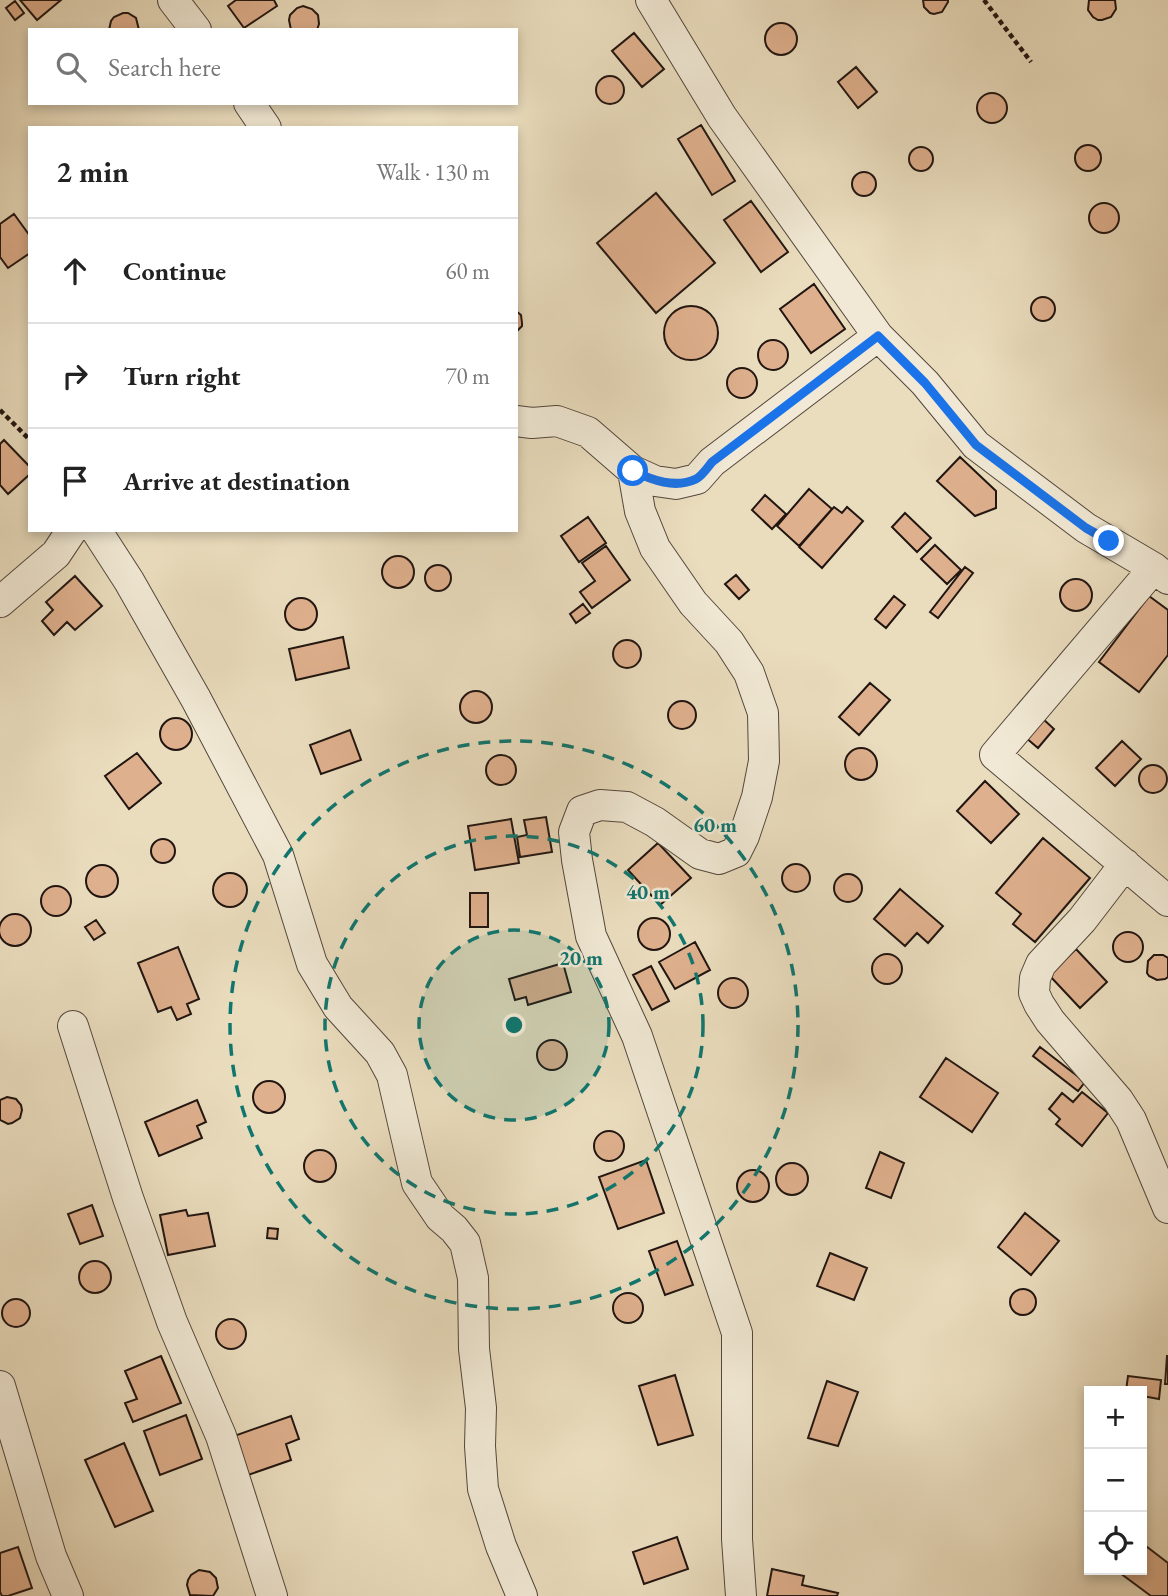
<!DOCTYPE html>
<html lang="en">
<head>
<meta charset="utf-8">
<style>
	:root { --surface:#fff; --page:#f2f2f2; --text:#222; --muted:#767676; --line:#e0e0e0 }
	body { margin:0; font-family:"EB Garamond",serif; background:var(--page); color:var(--text) }
	.controls { position:absolute; right:21px; bottom:21px; display:grid; overflow:hidden; border-radius:0px; box-shadow:0 4px 10px #0003 }
	.controls button { width:63px; height:63px; display:grid; place-items:center; padding:0; border:0; border-bottom:2px solid var(--line); background:var(--surface); color:var(--text); font:35px sans-serif }
	.stop { position:absolute; width:21px; height:21px; margin:-16px; border:5px solid #1a73e8; border-radius:50%; background:#fff }
	.stop.end { background:#1a73e8; border-color:#fff; box-shadow:0 2px 7px #0008 }
	.list { margin:0; padding:0; list-style:none }
	h2 { display:flex; justify-content:space-between; align-items:center; height:91px; margin:0; padding:0 28px; font-size:30px }
	h2 small { font-size:23px; font-weight:400; color:var(--muted) }
	.list li { display:grid; grid-template-columns:46px 1fr auto; gap:21px; align-items:center; box-sizing:border-box; height:105px; padding:0 28px; border-top:2px solid var(--line) }
	.list b { display:block; font-size:26px; white-space:nowrap }
	.list em { font-size:23px; font-style:normal; color:var(--muted) }
	.icon { flex:none; width:38px; height:38px; fill:none; stroke:currentColor; stroke-width:2; stroke-linecap:round; stroke-linejoin:round }
	.map { position:relative; flex:none; width:1168px; height:1596px; overflow:hidden }
	.search { position:absolute; background:var(--surface); box-shadow:0 4px 10px #0003; left:28px; top:28px; width:490px; height:77px; display:flex; align-items:center; gap:18px; box-sizing:border-box; padding:0 24px; border-radius:0px; color:var(--muted); font-size:26px }
	.panel { position:absolute; background:var(--surface); box-shadow:0 4px 10px #0003; left:28px; top:126px; width:490px; height:406px; border-radius:0px }
	.map>svg:first-child { display:block }
	.building { fill:#dfb08d; stroke:#201511; stroke-width:2 }
	.lines { fill:none; stroke-linecap:round; stroke-linejoin:round }
	.street-casing { stroke:#52473c; stroke-width:32 }
	.path { stroke:#201511; stroke-width:4.5; stroke-dasharray:5 3.5; stroke-linecap:butt }
	.street { stroke:#f1e9d5; stroke-width:30 }
	.route { stroke:#1a73e8; stroke-width:9 }
	.ring { fill:none; stroke:#0f766e; stroke-width:3.5; stroke-dasharray:12 9 }
	.centre { fill:#0f766e; stroke:#f1e9d5; stroke-width:3.5 }
	.ring-label { font-size:21px; text-anchor:middle; font-weight:bold; fill:#0f766e; stroke:#f1e9d5; stroke-width:5; stroke-linejoin:round; paint-order:stroke }
</style>
</head>
<body>
<div class="map">
<svg width="1168" height="1596" viewBox="0 0 1168 1596">
	<rect width="100%" height="100%" fill="#eaddbe"/>
	<filter id="stains"><feTurbulence type="fractalNoise" baseFrequency=".00286" numOctaves="4"/><feColorMatrix values="0 0 0 0 .2 0 0 0 0 .09 0 0 0 0 .02 0 0 0 .5 -.17"/></filter>
	<radialGradient id="worn" r=".72"><stop offset=".6" stop-color="#630" stop-opacity="0"/><stop offset="1" stop-color="#630" stop-opacity=".3"/></radialGradient>
	<path class="building" d="M20,0H61L37,20Z
		M236,0H274L277,6L244,28L228,6Z
		M923,0H948V2L942,12L934,14L930,13L924,7Z
		M1089,0H1115L1116,9L1111,17L1102,20H1098L1093,17L1088,10Z
		M15,1L24,13L15,20L6,8Z
		M303,6L312,9L318,15L319,24L317,30H291L289,20L290,15L297,8Z
		M123,13H128L136,18L139,30H109L111,21L114,17Z
		M765 39a16 16 0 1 1 32 0a16 16 0 1 1-32 0Z
		M634,33L664,69L642,87L612,51Z
		M856,67L877,92L858,108L838,82Z
		M596 90a14 14 0 1 1 28 0a14 14 0 1 1-28 0Z
		M977 108a15 15 0 1 1 30 0a15 15 0 1 1-30 0Z
		M701,125L735,181L712,195L678,139Z
		M1075 158a13 13 0 1 1 26 0a13 13 0 1 1-26 0Z
		M909 159a12 12 0 1 1 24 0a12 12 0 1 1-24 0Z
		M852 184a12 12 0 1 1 24 0a12 12 0 1 1-24 0Z
		M656,193L715,263L656,313L597,243Z
		M751,201L788,252L761,272L724,220Z
		M1089 218a15 15 0 1 1 30 0a15 15 0 1 1-30 0Z
		M14,214L30,236V253L8,268L0,257V224Z
		M814,284L845,329L811,353L780,309Z
		M1031 309a12 12 0 1 1 24 0a12 12 0 1 1-24 0Z
		M664 333a27 27 0 1 1 54 0a27 27 0 1 1-54 0Z
		M516,311L521,315L522,323V326L516,332Z
		M758 355a15 15 0 1 1 30 0a15 15 0 1 1-30 0Z
		M727 383a15 15 0 1 1 30 0a15 15 0 1 1-30 0Z
		M4,440L30,467V474L8,494L0,485V444Z
		M960,457L996,491V508L975,516L937,481Z
		M809,489L832,509L799,546L777,526Z
		M765,495L786,514L772,529L752,510Z
		M834,507L842,513L847,507L863,521L822,568L799,547Z
		M905,513L931,538L917,552L892,527Z
		M588,517L606,543L579,562L561,536Z
		M935,545L961,570L947,584L921,559Z
		M606,546L630,580L592,608L580,592L595,581L582,563Z
		M382 572a16 16 0 1 1 32 0a16 16 0 1 1-32 0Z
		M425 578a13 13 0 1 1 26 0a13 13 0 1 1-26 0Z
		M965,567L973,573L938,618L930,612Z
		M736,575L749,590L739,599L725,584Z
		M75,576L102,606L75,630L67,622L54,635L42,621L53,610L46,602Z
		M1060 595a16 16 0 1 1 32 0a16 16 0 1 1-32 0Z
		M894,596L905,605L886,628L875,619Z
		M1149,596L1168,610V655L1139,692L1099,662Z
		M285 614a16 16 0 1 1 32 0a16 16 0 1 1-32 0Z
		M583,604L590,613L576,623L570,614Z
		M343,637L349,668L296,680L289,649Z
		M613 654a14 14 0 1 1 28 0a14 14 0 1 1-28 0Z
		M870,683L890,700L859,735L839,717Z
		M460 707a16 16 0 1 1 32 0a16 16 0 1 1-32 0Z
		M668 715a14 14 0 1 1 28 0a14 14 0 1 1-28 0Z
		M1042,718L1054,729L1038,748L1025,737Z
		M160 734a16 16 0 1 1 32 0a16 16 0 1 1-32 0Z
		M350,730L361,760L321,774L310,745Z
		M1122,741L1141,759L1115,786L1096,768Z
		M845 764a16 16 0 1 1 32 0a16 16 0 1 1-32 0Z
		M137,753L161,783L129,809L105,776Z
		M486 770a15 15 0 1 1 30 0a15 15 0 1 1-30 0Z
		M1139 779a14 14 0 1 1 28 0a14 14 0 1 1-28 0Z
		M985,781L1019,814L991,843L957,811Z
		M546,817L552,852L520,857L517,837L527,835L524,820Z
		M511,819L519,863L475,870L468,826Z
		M1043,838L1090,878L1035,942L1013,924L1021,914L996,893Z
		M151 851a12 12 0 1 1 24 0a12 12 0 1 1-24 0Z
		M658,843L691,878L660,905L628,870Z
		M782 878a14 14 0 1 1 28 0a14 14 0 1 1-28 0Z
		M86 881a16 16 0 1 1 32 0a16 16 0 1 1-32 0Z
		M213 890a17 17 0 1 1 34 0a17 17 0 1 1-34 0Z
		M834 888a14 14 0 1 1 28 0a14 14 0 1 1-28 0Z
		M41 901a15 15 0 1 1 30 0a15 15 0 1 1-30 0Z
		M900,889L943,926L928,943L917,933L905,946L874,919Z
		M470,893H488V927H470Z
		M-1 930a16 16 0 1 1 32 0a16 16 0 1 1-32 0Z
		M638 934a16 16 0 1 1 32 0a16 16 0 1 1-32 0Z
		M96,920L105,933L94,940L85,927Z
		M1113 947a15 15 0 1 1 30 0a15 15 0 1 1-30 0Z
		M695,942L710,970L675,989L659,962Z
		M178,947L199,999L187,1004L191,1014L177,1020L171,1007L158,1012L138,963Z
		M1076,949L1107,982L1080,1008L1049,975Z
		M872 969a15 15 0 1 1 30 0a15 15 0 1 1-30 0Z
		M1154,955H1163L1168,958V977L1165,979L1157,980L1149,976L1147,973L1148,961Z
		M563,963L571,992L528,1005L526,997L515,1000L509,979Z
		M651,966L669,1001L652,1010L633,975Z
		M718 993a15 15 0 1 1 30 0a15 15 0 1 1-30 0Z
		M537 1055a15 15 0 1 1 30 0a15 15 0 1 1-30 0Z
		M1040,1047L1085,1082L1078,1091L1033,1056Z
		M946,1058L998,1093L972,1132L920,1097Z
		M253 1097a16 16 0 1 1 32 0a16 16 0 1 1-32 0Z
		M1082,1092L1108,1113L1082,1146L1056,1124L1060,1119L1049,1109L1062,1093L1073,1102Z
		M7,1097L16,1099L21,1105L22,1110L20,1118L12,1123L8,1124L0,1120V1100Z
		M197,1100L206,1122L197,1126L202,1138L159,1156L145,1122Z
		M594 1146a15 15 0 1 1 30 0a15 15 0 1 1-30 0Z
		M304 1166a16 16 0 1 1 32 0a16 16 0 1 1-32 0Z
		M880,1152L904,1163L891,1198L866,1188Z
		M646,1160L664,1213L618,1229L599,1177Z
		M776 1179a16 16 0 1 1 32 0a16 16 0 1 1-32 0Z
		M737 1186a16 16 0 1 1 32 0a16 16 0 1 1-32 0Z
		M92,1205L103,1236L80,1244L68,1214Z
		M186,1210L188,1216L208,1213L215,1246L168,1255L160,1215Z
		M1025,1213L1059,1241L1031,1275L998,1247Z
		M268,1228L278,1229L277,1239L267,1238Z
		M677,1241L693,1285L665,1295L649,1251Z
		M830,1253L867,1268L854,1300L817,1286Z
		M79 1277a16 16 0 1 1 32 0a16 16 0 1 1-32 0Z
		M1010 1302a13 13 0 1 1 26 0a13 13 0 1 1-26 0Z
		M613 1308a15 15 0 1 1 30 0a15 15 0 1 1-30 0Z
		M2 1313a14 14 0 1 1 28 0a14 14 0 1 1-28 0Z
		M216 1334a15 15 0 1 1 30 0a15 15 0 1 1-30 0Z
		M161,1356L181,1403L133,1422L125,1403L137,1399L125,1371Z
		M1167,1356H1168V1384H1165Z
		M675,1375L693,1435L658,1445L639,1386Z
		M1128,1376L1161,1380L1159,1399L1142,1396V1391H1126Z
		M827,1381L858,1392L838,1446L808,1438Z
		M186,1415L202,1459L160,1475L144,1431Z
		M291,1416L299,1439L286,1444L291,1460L248,1475L234,1436Z
		M124,1443L153,1511L115,1527L85,1460Z
		M677,1537L688,1569L644,1584L633,1552Z
		M1142,1543L1168,1563V1596H1151L1116,1570H1142Z
		M18,1547L32,1588L8,1596H2L0,1592V1553Z
		M772,1569L804,1576L802,1585L838,1593L837,1596H767Z
		M199,1570L210,1572L216,1578L218,1588L213,1596L190,1595L187,1585L188,1580L191,1575Z"/>
	<g class="lines">
		<g class="street-casing">
			<path id="street" d="M173,0L196,30
				M651,0L722,117L878,336L925,383L976,445L1086,528L1154,568L1168,579
				M249,103L266,128
				M516,421L532,423L557,421L588,432L633,471L655,481L676,484L697,479L712,462L878,336
				M633,471L640,511L655,548L693,603L729,642L749,673L763,713L764,761L757,797L744,836L736,852L719,859L700,854L655,822L627,807L600,805L582,811L574,832L577,860L591,936L637,1036L737,1333V1539L741,1596
				M96,530L129,581L196,699L278,855L312,964L338,1007L380,1053L392,1075L417,1183L440,1217L454,1229L465,1243L473,1278L474,1349L481,1408L480,1446L483,1489L501,1546L522,1596
				M1154,568L995,755L1168,901
				M0,602L56,554L72,530
				M1125,864L1082,920L1041,964L1035,978L1034,993L1039,1004L1050,1021L1118,1100L1131,1120L1168,1208
				M73,1026L128,1198L172,1322L221,1436L272,1596
				M0,1386L51,1556L68,1596"/>
		</g>
		<path class="path" d="M984,0L1031,62
			M0,410L30,440"/>
		<use href="#street" class="street"/>
	</g>
	<g class="lines">
		<path class="route" d="M633,471C652,480 675,489 696,479C702,476 708,467 712,462L878,336L925,383L976,445L1086,528L1109,541"/>
	</g>
	<circle cx="514" cy="1025" r="95" fill="#0f766e" fill-opacity=".12"/>
	<g class="ring">
		<circle cx="514" cy="1025" r="95"/>
		<circle cx="514" cy="1025" r="189"/>
		<circle cx="514" cy="1025" r="284"/>
	</g>
	<circle cx="514" cy="1025" r="10" class="centre"/>
	<g class="ring-label">
		<text x="715" y="832">60 m</text>
		<text x="648" y="899">40 m</text>
		<text x="581" y="965">20 m</text>
	</g>
	<rect width="100%" height="100%" filter="url(#stains)"/>
	<rect width="100%" height="100%" fill="url(#worn)"/>
</svg>
<div class="controls">
<button>+</button>
<button>−</button>
<button><svg class="icon" aria-label="locate" viewBox="0 0 24 24"><circle cx="12" cy="12" r="6"/><path d="M12 2v4M12 18v4M2 12h4M18 12h4"/></svg></button>
</div>
<div class="stop" style="left:633px;top:471px"></div>
<div class="stop end" style="left:1109px;top:541px"></div>
<div class="search"><svg class="icon" aria-label="search" viewBox="0 0 24 24"><circle cx="10" cy="10" r="6"/><path d="M15 15l6 6"/></svg>Search here</div>
<section class="panel">
<h2>2 min<small>Walk · 130 m</small></h2>
<ul class="list">
<li><svg class="icon" aria-label="ahead" viewBox="0 0 24 24"><path d="M12 20V5M6 11l6-6 6 6"/></svg><div><b>Continue</b></div><em>60 m</em></li>
<li><svg class="icon" aria-label="right" viewBox="0 0 24 24"><path d="M7 20v-9h11M14 6l5 5-5 5"/></svg><div><b>Turn right</b></div><em>70 m</em></li>
<li><svg class="icon" aria-label="arrive" viewBox="0 0 24 24"><path d="M6 21V4h12l-3 4 3 4H6"/></svg><div><b>Arrive at destination</b></div></li>
</ul>
</section>
</div>
</body>
</html>
